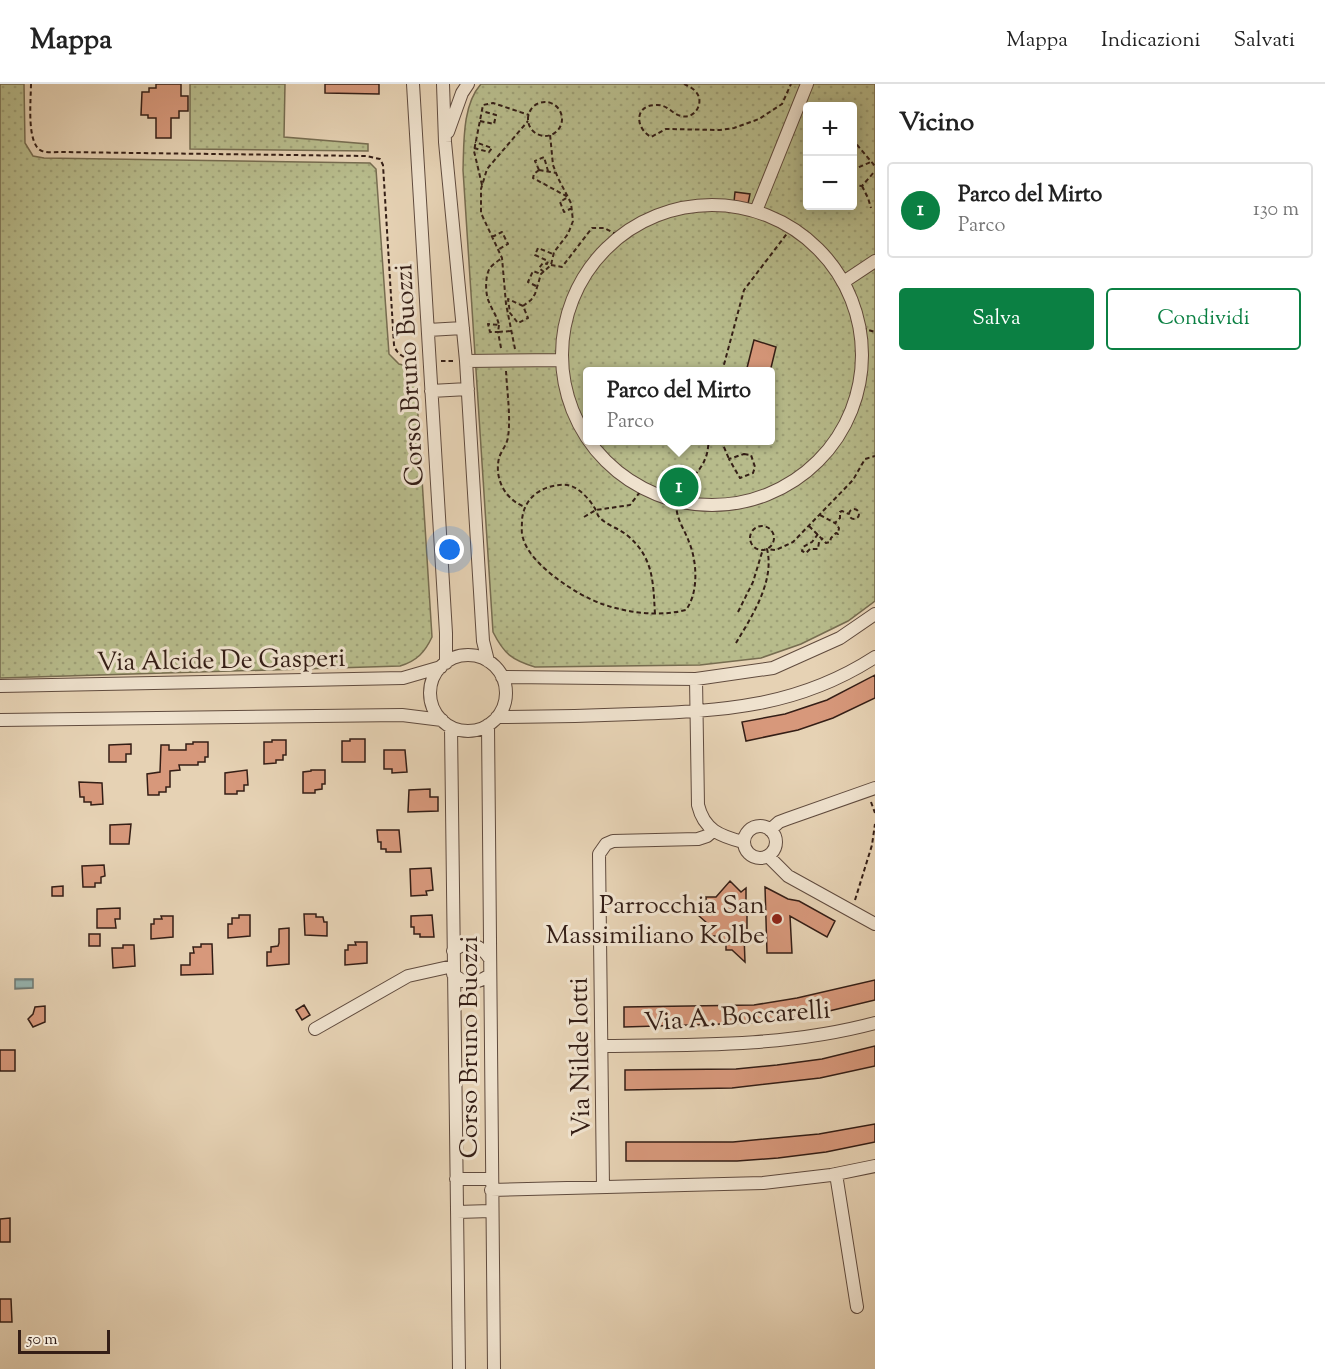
<!DOCTYPE html>
<html lang="it">
<head>
<meta charset="utf-8">
<style>
	:root { --surface:#fff; --page:#f6f6f6; --text:#222; --muted:#767676; --line:#e0e0e0; --accent:#0b8043 }
	body { margin:0; font-family:"Sorts Mill Goudy",serif; background:var(--page); color:var(--text) }
	.controls { position:absolute; right:18px; top:18px; display:grid; overflow:hidden; border-radius:6px; box-shadow:0 3px 15px #0003 }
	.controls button { width:54px; height:54px; display:grid; place-items:center; padding:0; border:0; border-bottom:2px solid var(--line); background:var(--surface); color:var(--text); font:30px sans-serif }
	.scale { position:absolute; left:18px; bottom:15px; width:92px; box-sizing:border-box; padding-left:6px; border:3px solid #341e16; border-top:0; font-size:16px; line-height:21px; white-space:nowrap; color:#341e16; -webkit-text-stroke:4px #efe2ce; paint-order:stroke }
	.you { position:absolute; left:450px; top:466px; width:21px; height:21px; margin:-15px; border:4px solid #fff; border-radius:50%; background:#1a73e8; box-shadow:0 0 0 9px #1a73e833 }
	.badge { display:grid; place-items:center; width:39px; height:39px; border-radius:50%; background:var(--accent); color:#fff; font-size:20px; font-weight:700 }
	.pin { position:absolute; translate:-50% -50%; border:3px solid #fff; box-shadow:0 2px 6px #0006 }
	.popup { position:absolute; left:583px; top:283px; width:192px; height:78px; box-sizing:border-box; display:grid; place-content:center; border-radius:6px; background:var(--surface); filter:drop-shadow(0 2px 4px #0005); font-size:20px; white-space:nowrap; color:var(--muted) }
	.popup b { font-size:22px; color:var(--text) }
	.popup::after { content:''; position:absolute; left:50%; top:100%; margin-left:-12px; border:12px solid transparent; border-top-color:var(--surface) }
	.list { margin:0; padding:0; list-style:none }
	h2 { display:flex; justify-content:space-between; align-items:center; height:78px; margin:0; padding:0 24px; font-size:26px }
	h2 small { font-size:20px; font-weight:400; color:var(--muted) }
	.list li { display:grid; grid-template-columns:39px 1fr auto; gap:18px; align-items:center; box-sizing:border-box; height:96px; margin:0 12px 12px; padding:0 12px; border:2px solid var(--line); border-radius:6px }
	.list b { display:block; font-size:22px; white-space:nowrap }
	.list p { margin:0; font-size:20px; white-space:nowrap; color:var(--muted) }
	.list em { font-size:20px; font-style:normal; color:var(--muted) }
	.actions { display:flex; gap:12px; padding:18px 24px }
	.actions a { flex:1; padding:14px 0; border:2px solid var(--accent); border-radius:6px; text-align:center; font-size:21px; color:var(--accent) }
	.actions .main { background:var(--accent); color:#fff }
	.map { position:relative; flex:none; width:875px; height:1285px; overflow:hidden }
	header { display:flex; align-items:center; gap:36px; box-sizing:border-box; height:84px; padding:0 30px; background:var(--surface); border-bottom:2px solid var(--line) }
	header strong { font-size:28px }
	nav { display:flex; gap:33px; margin-inline-start:auto; font-size:21px }
	main { display:flex }
	aside { flex:1; background:var(--surface) }
	.map>svg:first-child { display:block }
	.green { fill:url(#green-dots); stroke:#766c50; stroke-width:1.5; fill-rule:evenodd }
	.water { fill:url(#water-rules); stroke:#6f7974; stroke-width:1.5 }
	.building { fill:#d7987b; stroke:#341e16; stroke-width:1.5 }
	.lines { fill:none; stroke-linecap:round; stroke-linejoin:round }
	.minor-casing { stroke:#604b3e; stroke-width:14 }
	.path { stroke:#341e16; stroke-width:2; stroke-dasharray:4.5 3; stroke-linecap:butt }
	.minor { stroke:#efe2ce; stroke-width:12 }
	.poi-dot { fill:#8f2418; stroke:#efe2ce; stroke-width:2 }
	.labels { text-anchor:middle; stroke-width:6; stroke-linejoin:round; paint-order:stroke }
	.street-label { font-size:26px; fill:#341e16; stroke:#efe2ce }
	.poi-label { font-size:26px; fill:#341e16; stroke:#efe2ce; text-anchor:end }
</style>
</head>
<body>
<header>
<strong>Mappa</strong>
<nav><a>Mappa</a><a>Indicazioni</a><a>Salvati</a></nav>
</header>
<main>
<div class="map">
<svg width="875" height="1285" viewBox="0 0 875 1285">
	<defs>
		<pattern id="green-dots" width="8" height="8" patternUnits="userSpaceOnUse" patternTransform="scale(1.5)"><rect width="8" height="8" fill="#b7bb8b"/><path d="M2 2h.1M6 6h.1" fill="none" stroke="#9ea077" stroke-width="1.8" stroke-linecap="round"/></pattern>
		<pattern id="water-rules" width="6" height="5" patternUnits="userSpaceOnUse" patternTransform="scale(1.5)"><rect width="6" height="5" fill="#97b6b2"/><path d="M0 2.5h6" fill="none" stroke="#7c9390"/></pattern>
	</defs>
	<rect width="100%" height="100%" fill="#e6d2b4"/>
	<filter id="stains"><feTurbulence type="fractalNoise" baseFrequency=".00333" numOctaves="4"/><feColorMatrix values="0 0 0 0 .2 0 0 0 0 .09 0 0 0 0 .02 0 0 0 .5 -.17"/></filter>
	<radialGradient id="worn" r=".72"><stop offset=".6" stop-color="#630" stop-opacity="0"/><stop offset="1" stop-color="#630" stop-opacity=".3"/></radialGradient>
	<path class="green" d="M0,0H24L25,59L33,72L44,74L370,79L376,85L389,270L399,280L415,284L432,553C425,568 417,577 400,582L0,594Z
		M190,0H285L284,53L368,60V67L190,65Z
		M481,0H875V517L848,537L801,560L761,574L700,581L535,583C512,576 504,570 493,548L463,86C464,60 462,21 481,0ZM808,22H852V122H808ZM588,288H771V356H588Z"/>
	<path class="water" d="M15,895H33V904L15,905Z"/>
	<path class="building" d="M156,0H181V12H188V27H179V34H171V54H156V34H148V31H141L142,8H149V4H156Z
		M325,0H379V10L325,9Z
		M735,108L750,110L748,120L734,118Z
		M754,256L776,263L770,288H746Z
		M875,591V614L833,634L798,646L746,657L742,638L785,630L827,616Z
		M350,655H365V678H342V657H350Z
		M272,656H286V671H283V676H276V679L264,680V658H272Z
		M193,658H208V673H205V678H198V681H179L180,686L170,687V703H166V708H159V711H148L147,690L160,688L161,661H169V666H186V660H193Z
		M131,660V670H126V678H109V661Z
		M384,666H405L407,688L392,689V685H384Z
		M247,686L248,701H244V707H237V710H225V689Z
		M311,686H325V700H322V705L315,706V709H303V688L311,687Z
		M79,698L102,699L103,720L91,721V718H84V713H80Z
		M430,705V713H438V727L408,728L409,706Z
		M131,740L129,760H110V741Z
		M377,746H399L401,768H386V765H381V758H378Z
		M104,781L105,792L101,793V799H95V803H83L82,782Z
		M431,784L433,806L426,807L427,811L411,812L410,785Z
		M730,797L741,808L746,804V818L750,822L747,826V851H744L745,878L732,866H726V860L718,852H707V839L699,832V825L707,824L706,813H716Z
		M63,802V812H52V803Z
		M765,803L788,815L799,817L835,837L827,853L790,832L792,869H767Z
		M120,824V835H115L116,844H97V825Z
		M304,830H316V833H323L324,838H327V852L305,851Z
		M239,831H250V852L228,854V840H232V834H239Z
		M432,831L434,853H420V850H414V843H411V832Z
		M161,832H173V853L151,855V840H154V835H162Z
		M289,844V880L267,882V868H271V863L278,862L279,859V845Z
		M89,850H100V862H89Z
		M355,858H367V879L345,881V866H348V861H356Z
		M201,860H212L213,890L181,891V881H190V869H194L193,863H201Z
		M123,861H134L135,882L113,884L112,864H123Z
		M875,896V916L825,928L756,939L624,943V923L754,921L797,914Z
		M304,921L310,931L302,936L296,926Z
		M45,922V938L33,943L28,935L33,930L35,923Z
		M875,962V982L820,994L732,1004L625,1006V986L736,985L777,981L822,975Z
		M0,966H15V987H0Z
		M875,1040V1058L826,1068L778,1074L737,1077H626V1058H733L819,1050Z
		M10,1134V1158H0V1135Z
		M0,1215H11L12,1238H0Z"/>
	<g class="lines">
		<g class="minor-casing">
			<path id="minor" d="M413,0L446,549V579
				M443,0L445,58L466,277L483,557L488,577
				M448,48L462,9L468,0
				M562 271a150 150 0 1 1 300 0a150 150 0 1 1-300 0Z
				M756,127L807,0
				M845,197L875,177
				M428,246L463,244
				M466,277L561,276
				M431,307L468,305
				M430 609a38 38 0 1 1 76 0a38 38 0 1 1-76 0Z
				M502,593L696,595L773,584L840,554L875,530
				M696,595L698,721C704,746 720,752 743,758
				M0,602L403,594L441,583
				M497,633C543,633 589,632 634,630C723,627 798,623 875,573
				M0,636L402,631L442,636
				M488,641L494,1285
				M451,643L459,1285
				M744 758a16 16 0 1 1 32 0a16 16 0 1 1-32 0Z
				M770,746L779,738L787,735L875,704
				M768,772L788,792L875,840
				M453,867C467,855 481,861 490,875
				M453,890C466,902 476,900 490,891
				M315,945L408,892L453,882
				M602,962C693,961 786,963 875,939
				M836,1090L857,1223
				M456,1095H491
				M603,1103L599,770L606,760L613,757L698,755L707,752L713,747
				M491,1106L763,1099L831,1091L875,1082
				M457,1128L491,1127"/>
		</g>
		<path class="path" d="M31,0C31,15 26,61 42,67C48,69 55,68 61,68L366,72L380,75L383,81L394,261C397,272 407,275 418,277
			M684,0C688,2 693,4 696,8C705,18 695,36 681,32C672,30 667,20 656,21C634,21 635,44 651,53L666,45L720,46L734,44L759,35L782,20L791,0
			M528 35a17 17 0 1 1 34 0a17 17 0 1 1-34 0Z
			M480,37L494,40L496,31L482,27
			M852,55L875,82
			M474,64L489,68L492,64L475,58
			M539,86L534,90L533,94L568,113L560,118L564,128L572,124
			M539,86L535,77L544,73L548,87
			M539,86L556,89
			M852,86L871,78
			M482,101L474,67L483,21L493,19L529,31
			M852,101L862,102L875,87
			M862,102L868,114L871,124
			M492,153L502,148L508,160L499,165
			M551,181L562,183L592,144H604L620,152
			M544,188L539,184L543,179L547,180L548,177L535,171L538,164L553,170
			M536,202L528,198L533,187L541,190
			M523,222L508,215L510,229L518,239L528,234L523,222L531,216L535,210L541,190L551,181L554,168L568,150L573,137L571,119L558,94L553,81L550,50
			M499,241L498,248L511,247
			M862,244L875,248
			M501,264L498,248H490L488,240L499,241C497,232 492,226 489,218C485,210 485,191 490,184C493,180 498,177 502,174
			M515,265L506,220L502,174L481,129V105L487,85L528,37
			M441,277H454
			M506,287C507,307 511,334 508,353C507,361 501,367 499,374C494,396 506,416 525,423
			M722,288L744,206L792,143
			M721,356L729,375
			M744,370L751,371L755,383L753,389L740,394L729,375Z
			M849 430a5 5 0 1 1 10 0a5 5 0 1 1-10 0Z
			M820,431L835,439L840,434V428L842,427L849,430
			M584,433L596,426L630,421L643,404
			M809,442L826,459L830,458L831,454L836,449L838,450L839,444L835,439
			M750 454a12 12 0 1 1 24 0a12 12 0 1 1-24 0Z
			M818,450L812,458L803,463L802,467L806,469L810,465H818L819,458L823,454
			M738,528L753,498L763,465
			M655,530C653,499 654,474 628,452C620,445 609,442 601,435C597,432 597,427 594,423C589,415 580,405 571,402C562,399 548,402 540,407C529,413 523,424 522,436C522,442 521,449 523,454C530,481 577,511 602,520C629,529 658,533 686,526C699,508 697,477 689,458C685,446 674,432 677,418C681,401 700,390 705,375C708,369 708,362 709,356
			M736,559C752,532 775,497 767,465L776,466L793,458L853,396L865,375L875,372
			M871,718L875,729
			M855,816L872,761L875,740"/>
		<use href="#minor" class="minor"/>
	</g>
	<circle class="poi-dot" cx="777" cy="835" r="6"/>
	<g class="labels">
		<g class="street-label">
			<text transform="translate(408 291) rotate(-93)" y="9">Corso Bruno Buozzi</text>
			<text transform="translate(221 575) rotate(-1)" y="9">Via Alcide De Gasperi</text>
			<text transform="translate(737 931) rotate(-4)" y="9">Via A. Boccarelli</text>
			<text transform="translate(468 963) rotate(-90)" y="9">Corso Bruno Buozzi</text>
			<text transform="translate(579 973) rotate(-91)" y="9">Via Nilde Iotti</text>
		</g>
		<g class="poi-label">
			<text x="765" y="829">Parrocchia San<tspan x="765" dy="30">Massimiliano Kolbe</tspan></text>
		</g>
	</g>
	<rect width="100%" height="100%" filter="url(#stains)"/>
	<rect width="100%" height="100%" fill="url(#worn)"/>
</svg>
<div class="controls">
<button>+</button>
<button>−</button>
</div>
<div class="scale">50 m</div>
<div class="you"></div>
<div class="pin badge" style="left:679px;top:403px">1</div>
<div class="popup"><b>Parco del Mirto</b>Parco</div>
</div>
<aside>
<h2>Vicino<small></small></h2>
<ul class="list">
<li><span class="badge">1</span><div><b>Parco del Mirto</b><p>Parco</p></div><em>130 m</em></li>
</ul>
<div class="actions"><a class="main">Salva</a><a>Condividi</a></div>
</aside>
</main>
</body>
</html>
